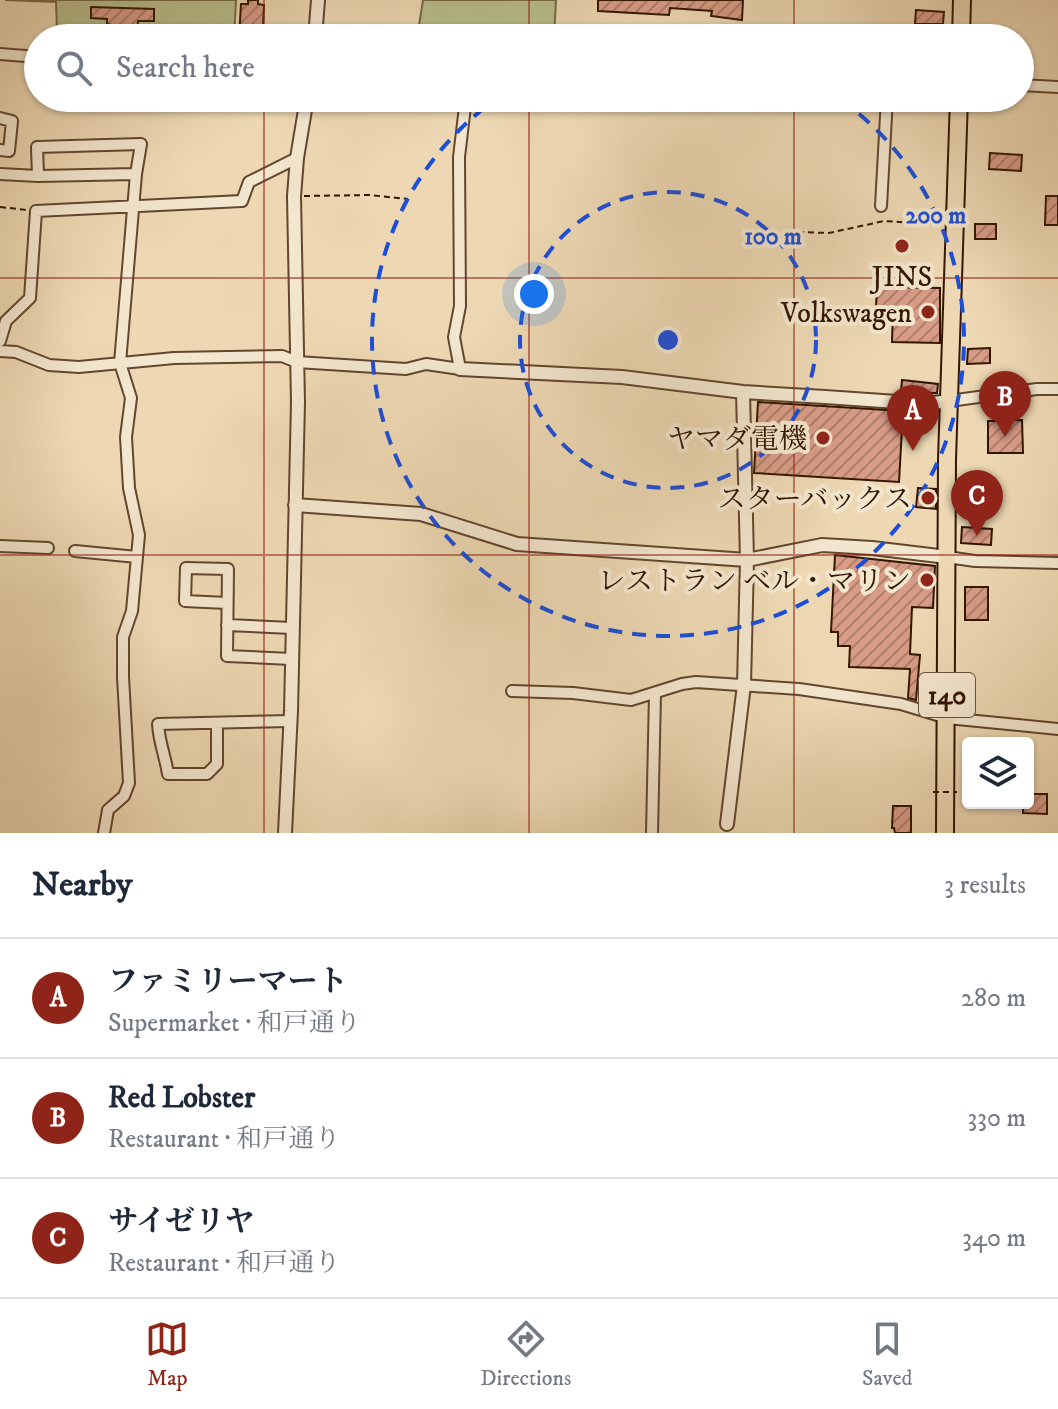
<!DOCTYPE html>
<html lang="en">
<head>
<meta charset="utf-8">
<style>
	:root { --surface:#fff; --page:#f2f2f3; --text:#1f2937; --muted:#747a83; --line:#e0e1e3; --accent:#8f2418 }
	body { margin:0; font-family:"IM FELL DW Pica","Noto Serif JP",serif; background:var(--page); color:var(--text) }
	.controls { position:absolute; right:24px; bottom:24px; display:grid; overflow:hidden; border-radius:8px; box-shadow:0 2px 6px #0004 }
	.controls button { width:72px; height:72px; display:grid; place-items:center; padding:0; border:0; border-bottom:2px solid var(--line); background:var(--surface); color:var(--text); font:40px sans-serif }
	.you { position:absolute; left:534px; top:294px; width:28px; height:28px; margin:-20px; border:6px solid #fff; border-radius:50%; background:#1a73e8; box-shadow:0 0 0 12px #1a73e833 }
	.badge { display:grid; place-items:center; width:52px; height:52px; border-radius:50%; background:var(--accent); color:#fff; font-size:26px; font-weight:700 }
	.pin { position:absolute; translate:-50% -66px; filter:drop-shadow(0 2px 4px #0008) }
	.pin::after { content:''; position:absolute; top:42px; width:28px; height:24px; background:inherit; clip-path:polygon(0 0,100% 0,50% 100%) }
	.list { margin:0; padding:0; list-style:none }
	h2 { display:flex; justify-content:space-between; align-items:center; height:104px; margin:0; padding:0 32px; font-size:34px }
	h2 small { font-size:26px; font-weight:400; color:var(--muted) }
	.list li { display:grid; grid-template-columns:52px 1fr auto; gap:24px; align-items:center; box-sizing:border-box; height:120px; padding:0 32px; border-top:2px solid var(--line) }
	.list b { display:block; font-size:30px; white-space:nowrap }
	.list p { margin:0; font-size:26px; white-space:nowrap; color:var(--muted) }
	.list em { font-size:26px; font-style:normal; color:var(--muted) }
	.icon { flex:none; width:44px; height:44px; fill:none; stroke:currentColor; stroke-width:2; stroke-linecap:round; stroke-linejoin:round }
	.map { position:relative; flex:none; width:1058px; height:833px; overflow:hidden }
	.search { position:absolute; background:var(--surface); box-shadow:0 2px 6px #0004; left:24px; right:24px; top:24px; height:88px; display:flex; align-items:center; gap:20px; box-sizing:border-box; padding:0 28px; border-radius:44px; color:var(--muted); font-size:30px }
	.sheet { height:464px; background:var(--surface) }
	nav { display:flex; justify-content:space-around; align-items:center; box-sizing:border-box; height:112px; border-top:2px solid var(--line); background:var(--surface); font-size:22px; color:var(--muted) }
	nav a { display:grid; justify-items:center; gap:4px }
	nav .on { color:var(--accent) }
	.map>svg:first-child { display:block }
	.green { fill:#b8bf8c; stroke:#766a46; stroke-width:2 }
	.lines { fill:none; stroke-linecap:round; stroke-linejoin:round }
	.stream { stroke:#707867; stroke-width:3 }
	.building { fill:url(#building-hatch); stroke:#331600; stroke-width:2 }
	.minor-casing { stroke:#62462d; stroke-width:14 }
	.tertiary-casing { stroke:#62462d; stroke-width:16 }
	.trunk-casing { stroke:#331600; stroke-width:20 }
	.path { stroke:#331600; stroke-width:2; stroke-dasharray:6 4; stroke-linecap:butt }
	.minor { stroke:#f3e6ce; stroke-width:10 }
	.tertiary { stroke:#f3e6ce; stroke-width:12 }
	.trunk { stroke:#edd8b3; stroke-width:16 }
	.path-bridge { stroke:#331600; stroke-width:2; stroke-dasharray:6 4; stroke-linecap:butt }
	.grid { fill:none; stroke:#8f2418; stroke-width:2; stroke-opacity:0.55 }
	.ring { fill:none; stroke:#1d4ed8; stroke-width:4; stroke-dasharray:14 10 }
	.poi-dot { fill:#8f2418; stroke:#f3e6ce; stroke-width:3 }
	.labels { text-anchor:middle; stroke-width:8; stroke-linejoin:round; paint-order:stroke }
	.shield { fill:#f3e6ce; stroke:#6d543e; stroke-width:2 }
	.shield-label { font-size:26px; font-weight:bold; fill:#331600 }
	.poi-label { font-size:28px; fill:#331600; stroke:#f3e6ce; text-anchor:end }
	.centre { fill:#1d4ed8; stroke:#f3e6ce; stroke-width:4 }
	.ring-label { font-size:24px; text-anchor:middle; font-weight:bold; fill:#1d4ed8; stroke:#f3e6ce; stroke-width:8; stroke-linejoin:round; paint-order:stroke }
</style>
</head>
<body>
<div class="map">
<svg width="1058" height="833" viewBox="0 0 1058 833">
	<defs>
		<pattern id="building-hatch" width="6" height="6" patternUnits="userSpaceOnUse" patternTransform="scale(2)"><rect width="6" height="6" fill="#d89c86"/><path d="M-1 1l2-2M0 6l6-6M5 7l2-2" fill="none" stroke="#b07e6b"/></pattern>
	</defs>
	<rect width="100%" height="100%" fill="#edd8b3"/>
	<filter id="stains"><feTurbulence type="fractalNoise" baseFrequency=".0025" numOctaves="4"/><feColorMatrix values="0 0 0 0 .2 0 0 0 0 .09 0 0 0 0 .02 0 0 0 .5 -.17"/></filter>
	<radialGradient id="worn" r=".72"><stop offset=".6" stop-color="#630" stop-opacity="0"/><stop offset="1" stop-color="#630" stop-opacity=".3"/></radialGradient>
	<path class="green" d="M5,0H236L234,38H154L137,34L57,32L56,2Z
		M423,0H556L554,38H417Z"/>
	<g class="lines">
		<path class="stream" d="M1020,80L1058,82"/>
	</g>
	<path class="building" d="M248,0H258V4L264,5L263,28H267V38H239L241,4H248Z
		M598,0H743L742,20L711,16L712,11L670,8L669,15L598,11Z
		M91,7L154,9V21H138L137,38H112V25L107,24V19L91,18Z
		M916,10L944,12L943,24H915Z
		M990,153L1022,155L1021,171L989,169Z
		M1046,196H1058V225H1045Z
		M975,224H996V239H975Z
		M877,287L940,288V343L892,342L893,307H876Z
		M990,348V363L967,364L968,349Z
		M902,380L938,384L937,393L901,392Z
		M758,402L903,411L899,482L754,473Z
		M1022,420L1023,453H988V421Z
		M918,488L936,489V509L916,507Z
		M962,527L992,529L991,545L961,543Z
		M835,555L935,566L933,608L912,607L910,654L920,655L916,700L908,698L910,669L849,667L850,646H838V632H831Z
		M965,587H988V620H965Z
		M1028,794H1047V814L1023,813V803H1028Z
		M893,806H911V833H895L894,828H892Z"/>
	<g class="lines">
		<g class="minor-casing">
			<path id="minor" d="M0,54L38,57
				M1020,85L1058,87
				M0,118L12,121L9,151L0,150
				M0,174L38,176L136,174L120,363L131,398L126,437L129,488L139,535L132,611L123,637V677L129,783L124,796L108,810L104,833
				M38,176L37,147L141,144L136,174
				M881,206L887,98
				M0,341L6,321L30,298L36,211L242,201L249,182L297,158
				M0,351L16,352L49,365L79,367L174,358L282,356L297,362L406,369L426,364L460,369L454,337L460,306L459,157L466,98
				M949,401L1037,389H1058
				M0,546L48,548
				M75,551L137,557
				M947,557L975,561L1058,563
				M227,603L185,601L186,568L228,569L227,656L291,659
				M227,625L292,628
				M512,691L573,693L631,700L682,684L696,682L799,689L901,704L947,718L1058,729
				M217,723V764L207,774H168C165,755 159,742 158,724L291,721
				M652,833L655,694"/>
		</g>
		<g class="tertiary-casing">
			<path id="tertiary" d="M315,38L318,0
				M460,369L622,377L743,392L825,397L926,404L949,401
				M295,505L421,514L517,544L747,560L822,545L872,548L947,557
				M727,824L744,685L747,560L743,392
				M285,833L291,711L298,402L294,196L297,158L307,98"/>
		</g>
		<g class="trunk-casing">
			<path id="trunk" d="M961,38L962,0
				M945,833L947,459L959,98"/>
		</g>
		<path class="path" d="M304,196L369,195L408,199
			M0,207L27,210
			M798,232L829,233L884,221L943,225"/>
		<use href="#minor" class="minor"/>
		<use href="#tertiary" class="tertiary"/>
		<use href="#trunk" class="trunk"/>
		<path class="path-bridge" d="M933,792H957"/>
	</g>
	<path class="grid" d="M264,0V38M529,0V38M794,0V38M264,98V833M529,98V833M794,98V833M0,278H1058M0,555H1058"/>
	<g class="ring">
		<circle cx="668" cy="340" r="148"/>
		<path d="M840 99A296 296 0 1 1 496 99"/>
	</g>
	<g class="poi-dot">
		<circle cx="902" cy="246" r="8"/>
		<circle cx="928" cy="312" r="8"/>
		<circle cx="823" cy="438" r="8"/>
		<circle cx="928" cy="498" r="8"/>
		<circle cx="927" cy="580" r="8"/>
	</g>
	<g class="labels">
		<rect class="shield" x="919" y="673" width="56" height="44" rx="6"/>
		<g class="shield-label">
			<text x="947" y="704">140</text>
		</g>
		<g class="poi-label">
			<text x="902" y="286" text-anchor="middle">JINS</text>
			<text x="912" y="322">Volkswagen</text>
			<text x="807" y="448">ヤマダ電機</text>
			<text x="912" y="508">スターバックス</text>
			<text x="911" y="590">レストラン ベル・マリン</text>
		</g>
	</g>
	<circle cx="668" cy="340" r="12" class="centre"/>
	<g class="ring-label">
		<text x="936" y="223">200 m</text>
		<text x="773" y="244">100 m</text>
	</g>
	<rect width="100%" height="100%" filter="url(#stains)"/>
	<rect width="100%" height="100%" fill="url(#worn)"/>
</svg>
<div class="controls">
<button><svg class="icon" aria-label="layers" viewBox="0 0 24 24"><path d="M12 4l9 5-9 5-9-5zM3 14l9 5 9-5"/></svg></button>
</div>
<div class="you"></div>
<div class="pin badge" style="left:913px;top:451px">A</div>
<div class="pin badge" style="left:1005px;top:437px">B</div>
<div class="pin badge" style="left:977px;top:536px">C</div>
<div class="search"><svg class="icon" aria-label="search" viewBox="0 0 24 24"><circle cx="10" cy="10" r="6"/><path d="M15 15l6 6"/></svg>Search here</div>
</div>
<section class="sheet">
<h2>Nearby<small>3 results</small></h2>
<ul class="list">
<li><span class="badge">A</span><div><b>ファミリーマート</b><p>Supermarket · 和戸通り</p></div><em>280 m</em></li>
<li><span class="badge">B</span><div><b>Red Lobster</b><p>Restaurant · 和戸通り</p></div><em>330 m</em></li>
<li><span class="badge">C</span><div><b>サイゼリヤ</b><p>Restaurant · 和戸通り</p></div><em>340 m</em></li>
</ul>
</section>
<nav>
<a class="on"><svg class="icon" aria-label="map" viewBox="0 0 24 24"><path d="M3 6l6-2 6 2 6-2v14l-6 2-6-2-6 2zM9 4v14M15 6v14"/></svg>Map</a>
<a><svg class="icon" aria-label="directions" viewBox="0 0 24 24"><path d="M12 3l9 9-9 9-9-9zM9 14v-3h6M13 9l2 2-2 2"/></svg>Directions</a>
<a><svg class="icon" aria-label="saved" viewBox="0 0 24 24"><path d="M7 4h10v16l-5-4-5 4z"/></svg>Saved</a>
</nav>
</body>
</html>
